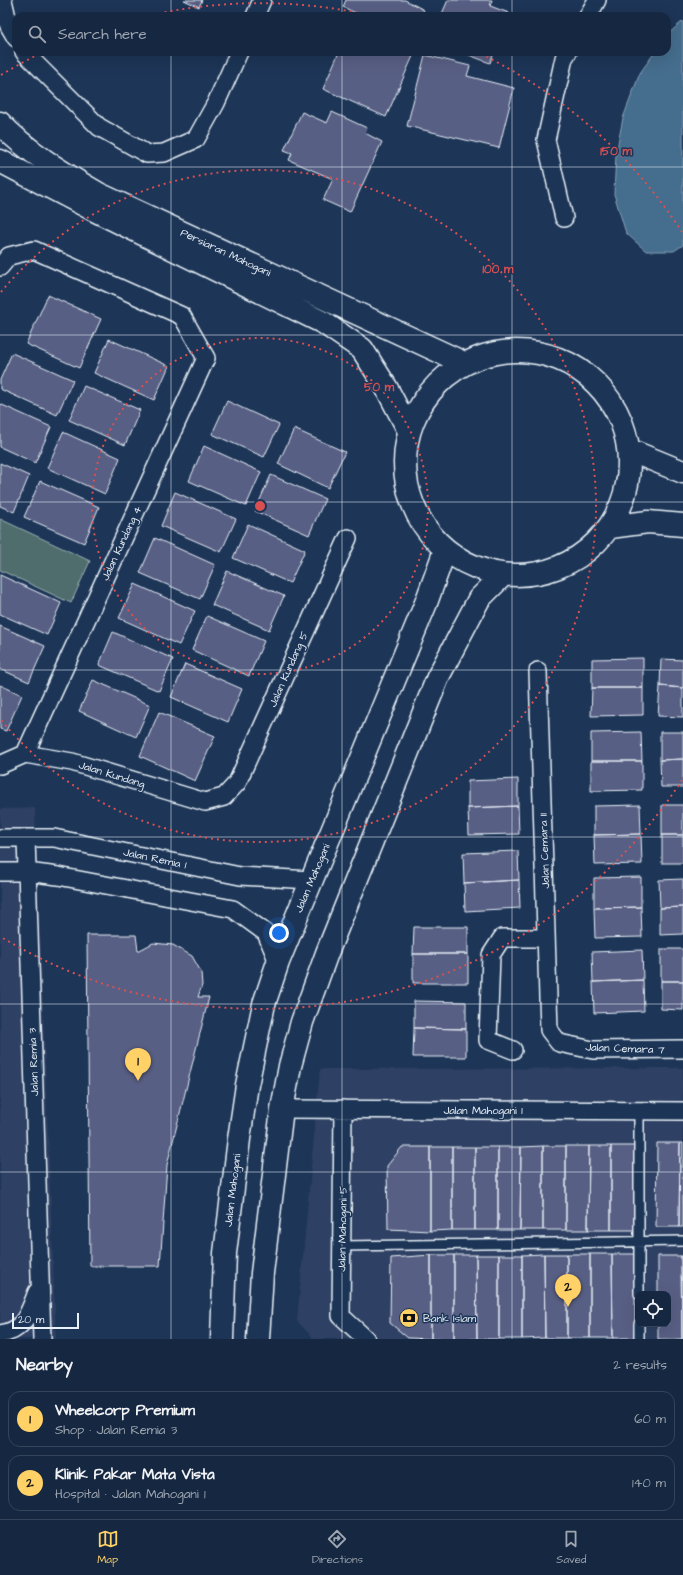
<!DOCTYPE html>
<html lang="en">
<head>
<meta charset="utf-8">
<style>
	:root { --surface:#162841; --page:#1f3048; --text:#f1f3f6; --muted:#9ea6b1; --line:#35445a; --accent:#ffd166 }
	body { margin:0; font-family:"Architects Daughter",sans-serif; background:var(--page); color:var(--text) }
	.controls { position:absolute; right:12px; bottom:12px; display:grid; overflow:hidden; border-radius:8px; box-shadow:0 4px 16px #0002 }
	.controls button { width:36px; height:36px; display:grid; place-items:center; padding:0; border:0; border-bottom:1px solid var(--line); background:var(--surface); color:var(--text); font:20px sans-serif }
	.scale { position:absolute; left:12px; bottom:10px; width:67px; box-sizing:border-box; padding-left:4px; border:2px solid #e8f1f8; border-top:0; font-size:11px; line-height:14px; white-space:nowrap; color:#e8f1f8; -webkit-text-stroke:3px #1d3557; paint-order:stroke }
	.you { position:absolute; left:279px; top:933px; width:14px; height:14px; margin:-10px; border:3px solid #fff; border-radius:50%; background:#1a73e8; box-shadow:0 0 0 6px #1a73e833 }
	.badge { display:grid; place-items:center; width:26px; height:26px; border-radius:50%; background:var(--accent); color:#111; font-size:13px; font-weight:700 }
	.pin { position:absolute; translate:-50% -33px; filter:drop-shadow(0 1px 2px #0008) }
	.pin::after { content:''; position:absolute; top:21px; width:14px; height:12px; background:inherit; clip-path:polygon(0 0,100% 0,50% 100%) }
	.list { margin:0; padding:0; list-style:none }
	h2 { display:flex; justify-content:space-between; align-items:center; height:52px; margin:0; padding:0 16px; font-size:17px }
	h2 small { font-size:13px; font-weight:400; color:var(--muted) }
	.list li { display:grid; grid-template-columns:26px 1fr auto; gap:12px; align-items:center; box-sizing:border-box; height:56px; margin:0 8px 8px; padding:0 8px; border:1px solid var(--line); border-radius:12px }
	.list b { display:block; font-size:15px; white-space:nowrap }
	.list p { margin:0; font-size:13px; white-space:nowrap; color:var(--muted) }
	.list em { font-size:13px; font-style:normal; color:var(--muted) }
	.icon { flex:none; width:22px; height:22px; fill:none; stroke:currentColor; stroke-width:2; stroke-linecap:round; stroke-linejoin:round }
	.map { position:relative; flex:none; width:683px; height:1339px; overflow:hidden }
	.search { position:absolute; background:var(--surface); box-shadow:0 4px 16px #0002; left:12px; right:12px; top:12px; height:44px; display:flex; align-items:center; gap:10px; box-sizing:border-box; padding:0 14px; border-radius:12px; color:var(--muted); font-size:15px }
	.sheet { height:180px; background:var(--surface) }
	nav { display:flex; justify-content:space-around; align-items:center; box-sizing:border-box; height:56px; border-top:1px solid var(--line); background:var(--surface); font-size:11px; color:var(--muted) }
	nav a { display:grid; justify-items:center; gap:2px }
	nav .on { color:var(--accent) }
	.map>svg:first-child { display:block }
	.built { fill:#2f4164; fill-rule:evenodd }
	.green { fill:#4f6d6c; stroke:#9cafb2 }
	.water { fill:#456d8d; stroke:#86a2b8 }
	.building { fill:#595e84; stroke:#e8f1f8 }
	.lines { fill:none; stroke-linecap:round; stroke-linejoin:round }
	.service-casing { stroke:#e8f1f8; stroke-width:12 }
	.minor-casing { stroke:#e8f1f8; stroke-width:20 }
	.secondary-casing { stroke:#e8f1f8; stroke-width:25 }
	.service { stroke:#1d3557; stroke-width:9 }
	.minor { stroke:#1d3557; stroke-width:17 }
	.secondary { stroke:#1d3557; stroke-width:22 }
	.grid { fill:none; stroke:#e8f1f8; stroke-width:1; stroke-opacity:0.55 }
	.ring { fill:none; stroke:#da5052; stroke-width:2; stroke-dasharray:2 4 }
	.labels { text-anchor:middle; stroke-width:3; stroke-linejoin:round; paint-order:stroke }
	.street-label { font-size:11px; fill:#e8f1f8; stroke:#1d3557 }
	.poi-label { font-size:11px; fill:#e8f1f8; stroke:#1d3557; text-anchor:start }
	.centre { fill:#da5052; stroke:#1d3557; stroke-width:2 }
	.ring-label { font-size:12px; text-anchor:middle; font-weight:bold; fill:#da5052; stroke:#1d3557; stroke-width:3; stroke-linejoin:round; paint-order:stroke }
</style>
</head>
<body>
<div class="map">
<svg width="683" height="1339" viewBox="0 0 683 1339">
	<rect width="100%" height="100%" fill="#1d3557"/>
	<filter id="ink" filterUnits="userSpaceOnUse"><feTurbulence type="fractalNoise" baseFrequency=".025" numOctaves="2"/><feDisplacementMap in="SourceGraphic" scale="8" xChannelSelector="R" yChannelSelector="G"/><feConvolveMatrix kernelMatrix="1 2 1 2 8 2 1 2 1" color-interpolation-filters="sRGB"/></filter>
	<g filter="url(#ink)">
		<path class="built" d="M35,808L56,1339H0V809Z
			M683,1068V1339H314L297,1321L320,1069ZM638,1294H668V1324H638Z"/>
		<path class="green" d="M0,519L90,561L71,603L0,570Z"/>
		<path class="water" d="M683,21V245L674,251H646L626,233L614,194L616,154L623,118L640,73L655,52H667V35Z"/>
		<path class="building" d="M184,0H202L199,7Z
			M346,0H405L424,10L421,16H362L343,7Z
			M448,0H492L490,6L509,13L508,16H441Z
			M339,52H403L413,56L386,117L323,89Z
			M461,52H494L490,63Z
			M425,55L470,66L467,76L514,88L499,148L407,126Z
			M302,112L327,123L332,112L367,128L365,133L382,142L350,212L323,200L333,179L289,160L292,153L284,150Z
			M48,295L101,319L79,368L26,344Z
			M109,339L169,366L154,400L94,373Z
			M12,353L73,380L57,415L0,389V380Z
			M84,386L140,410L125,445L69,420Z
			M227,401L279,425L264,457L212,434Z
			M0,404L51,427L35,463L0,447Z
			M294,429L345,452L328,488L278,464Z
			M63,432L120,458L105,494L47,468Z
			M204,446L261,472L246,506L189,481Z
			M0,463L29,476L14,512L0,506Z
			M271,475L325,499L309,535L255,511Z
			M40,481L99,507L84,543L24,517Z
			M175,492L236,519L221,552L161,526Z
			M248,524L305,550L290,583L233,558Z
			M155,538L215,565L200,599L140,573Z
			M227,571L284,596L269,630L212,605Z
			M0,575L61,603L47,635L0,614Z
			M135,584L195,611L179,645L119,618Z
			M207,616L264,641L249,676L192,650Z
			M0,626L45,646L29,682L0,669Z
			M113,632L173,659L159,691L99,665Z
			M643,658V688H592V659Z
			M661,659L683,660V688L660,686Z
			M185,664L242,689L228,722L171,697Z
			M93,680L150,705L136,737L79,711Z
			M0,685L22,695L6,731L0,729Z
			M660,686L683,688V717L658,716Z
			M592,688H643V715L591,716Z
			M159,712L215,736L195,781L140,756Z
			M641,732L642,761H591V733Z
			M660,732H683V759L660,760Z
			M683,759V787H661L660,760Z
			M591,761H642V790L591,791Z
			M518,779V806L468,808V781Z
			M640,805L641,834L594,835V806Z
			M662,805H683V835H662Z
			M518,806L519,834L469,835L468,808Z
			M641,834L642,864L595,865L594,835Z
			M662,835H683V863H662Z
			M518,851L519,880L464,883L463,853Z
			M641,877V907L594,908V878Z
			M683,879V907L660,908L659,880Z
			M519,880L520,908L465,911L464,883Z
			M641,907L642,937L595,938L594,908Z
			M683,907V934L660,935V908Z
			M414,927H468V954H413Z
			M87,935H136L138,951L153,943L173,945L192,956L201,972L202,985L198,997H209L167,1165L160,1266H90Z
			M661,949H683V981H661Z
			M642,950L643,980L593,982L592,952Z
			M413,954H468V983H413Z
			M643,980L644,1011L594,1013L593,982Z
			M661,981H683V1010L661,1009Z
			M414,1001L466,1002V1029L414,1028Z
			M414,1028L466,1029V1057H413Z
			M657,1143H680L679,1227H656Z
			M680,1143H683V1227H679Z
			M543,1146H566V1230H543Z
			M543,1146V1230H520L521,1147Z
			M566,1146H589L588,1230H566Z
			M589,1146H611V1230H588Z
			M611,1146H634V1230H611Z
			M402,1147H430V1231L388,1229L387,1166Z
			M430,1147H452V1230L430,1231Z
			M452,1147H475V1230H452Z
			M475,1147H498V1230H475Z
			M498,1147H521L520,1230H498Z
			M544,1254L545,1338L522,1339V1255Z
			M544,1254H567V1338H545Z
			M567,1254H590V1338H567Z
			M590,1254H612L613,1338H590Z
			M612,1254H635V1338H613Z
			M431,1255V1339L408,1338L390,1323L391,1258Z
			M431,1255H454V1339H431Z
			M454,1255H476L477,1339H454Z
			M476,1255H499V1339H477Z
			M499,1255H522V1339H499Z
			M658,1256H681L682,1339H658V1324H668V1294H658Z
			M681,1256H683V1339H682Z"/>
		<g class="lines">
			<g class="service-casing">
				<path id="service" d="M342,1246L683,1241
					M639,1294V1111
					M639,1324V1339"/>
			</g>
			<g class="minor-casing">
				<path id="minor" d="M3,0L9,26L16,38
					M255,16L262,0
					M588,16L597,0
					M24,52L99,127L147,154L164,153L196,139L216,103L239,52
					M564,218L546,140L564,58L568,52
					M0,267L9,256L34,250L182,316L206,358L25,754
					M538,671L549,1030L559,1043L593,1050L683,1049
					M0,765L25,754L72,762L205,802L224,797L237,783L348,538
					M0,838H54L240,876L311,880
					M26,838L42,1339
					M0,872H27L58,876L233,909L266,933L278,962
					M513,1050L488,1040L491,955L502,938H546
					M282,1109L683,1111
					M343,1109L341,1316L366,1339
					M0,1334C25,1331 29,1312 37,1292"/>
			</g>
			<g class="secondary-casing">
				<path id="secondary" d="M0,123C27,152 65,174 99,194L464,363
					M0,161L90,208L324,323L362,349L386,387L409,431
					M405 463a112 112 0 1 1 224 0a112 112 0 1 1-224 0Z
					M629,450L683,472
					M610,527L648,522L683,525
					M222,1339L225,1253L239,1139L247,1085L264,1004L278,962L426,603L445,550
					M258,1339L262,1273L282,1109L290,1066L302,1022L327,953L438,677L479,599L503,575"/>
			</g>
			<use href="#service" class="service"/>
			<use href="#minor" class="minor"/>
			<use href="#secondary" class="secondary"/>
		</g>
	</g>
	<path class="grid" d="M171,0V16M342,0V16M512,0V16M171,52V1339M342,52V1339M512,52V1339M0,167H683M0,335H683M0,502H683M0,670H683M0,837H683M0,1004H683M0,1172H683"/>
	<g class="ring">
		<circle cx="260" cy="506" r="168"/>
		<path d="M1 292A336 336 0 1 1 1 720"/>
		<path d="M682 780A503 503 0 0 1 1 937M1 75A503 503 0 0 1 39 54M147 16A503 503 0 0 1 373 16M481 54A503 503 0 0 1 682 232"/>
	</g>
	<defs>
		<g id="bank-disc" transform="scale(1)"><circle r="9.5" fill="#ffd166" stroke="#1d3557"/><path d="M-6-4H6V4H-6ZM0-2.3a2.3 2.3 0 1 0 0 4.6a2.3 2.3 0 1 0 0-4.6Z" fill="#111"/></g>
	</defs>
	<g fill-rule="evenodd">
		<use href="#bank-disc" x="409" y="1318"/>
	</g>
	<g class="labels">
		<g class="street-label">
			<text transform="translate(226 252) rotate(25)" y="4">Persiaran Mahogani</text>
			<text transform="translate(121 543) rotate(-65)" y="4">Jalan Kundang 4</text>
			<text transform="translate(288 669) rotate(-66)" y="4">Jalan Kundang 5</text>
			<text transform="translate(112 774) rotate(17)" y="4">Jalan Kundang</text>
			<text transform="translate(544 851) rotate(-92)" y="4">Jalan Cemara 11</text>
			<text transform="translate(155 858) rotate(12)" y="4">Jalan Remia 1</text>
			<text transform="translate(312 878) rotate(-67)" y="4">Jalan Mahogani</text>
			<text transform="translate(625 1048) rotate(2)" y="4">Jalan Cemara 7</text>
			<text transform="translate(33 1062) rotate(-92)" y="4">Jalan Remia 3</text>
			<text x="483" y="1114">Jalan Mahogani 1</text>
			<text transform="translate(232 1190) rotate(-83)" y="4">Jalan Mahogani</text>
			<text transform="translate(342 1229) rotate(-89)" y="4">Jalan Mahogani 5</text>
		</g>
		<g class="poi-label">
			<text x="423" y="1322">Bank Islam</text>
		</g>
	</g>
	<circle cx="260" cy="506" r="6" class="centre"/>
	<g class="ring-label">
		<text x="616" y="155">150 m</text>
		<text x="498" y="273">100 m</text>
		<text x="379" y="391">50 m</text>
	</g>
</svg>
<div class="controls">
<button><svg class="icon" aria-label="locate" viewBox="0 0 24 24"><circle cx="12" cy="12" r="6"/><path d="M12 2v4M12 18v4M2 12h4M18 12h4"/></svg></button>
</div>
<div class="scale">20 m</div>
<div class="you"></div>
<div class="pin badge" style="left:138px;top:1081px">1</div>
<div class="pin badge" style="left:568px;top:1307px">2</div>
<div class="search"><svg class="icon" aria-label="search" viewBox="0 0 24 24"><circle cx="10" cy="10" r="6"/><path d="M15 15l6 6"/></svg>Search here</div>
</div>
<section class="sheet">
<h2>Nearby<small>2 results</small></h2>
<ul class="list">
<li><span class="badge">1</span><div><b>Wheelcorp Premium</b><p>Shop · Jalan Remia 3</p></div><em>60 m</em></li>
<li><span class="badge">2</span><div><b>Klinik Pakar Mata Vista</b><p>Hospital · Jalan Mahogani 1</p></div><em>140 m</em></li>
</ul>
</section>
<nav>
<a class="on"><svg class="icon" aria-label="map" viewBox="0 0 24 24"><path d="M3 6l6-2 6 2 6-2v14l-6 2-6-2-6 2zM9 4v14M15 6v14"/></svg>Map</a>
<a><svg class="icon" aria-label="directions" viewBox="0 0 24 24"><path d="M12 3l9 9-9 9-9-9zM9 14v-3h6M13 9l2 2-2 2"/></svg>Directions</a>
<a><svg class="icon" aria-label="saved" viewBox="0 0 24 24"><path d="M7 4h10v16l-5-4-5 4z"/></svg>Saved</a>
</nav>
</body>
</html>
